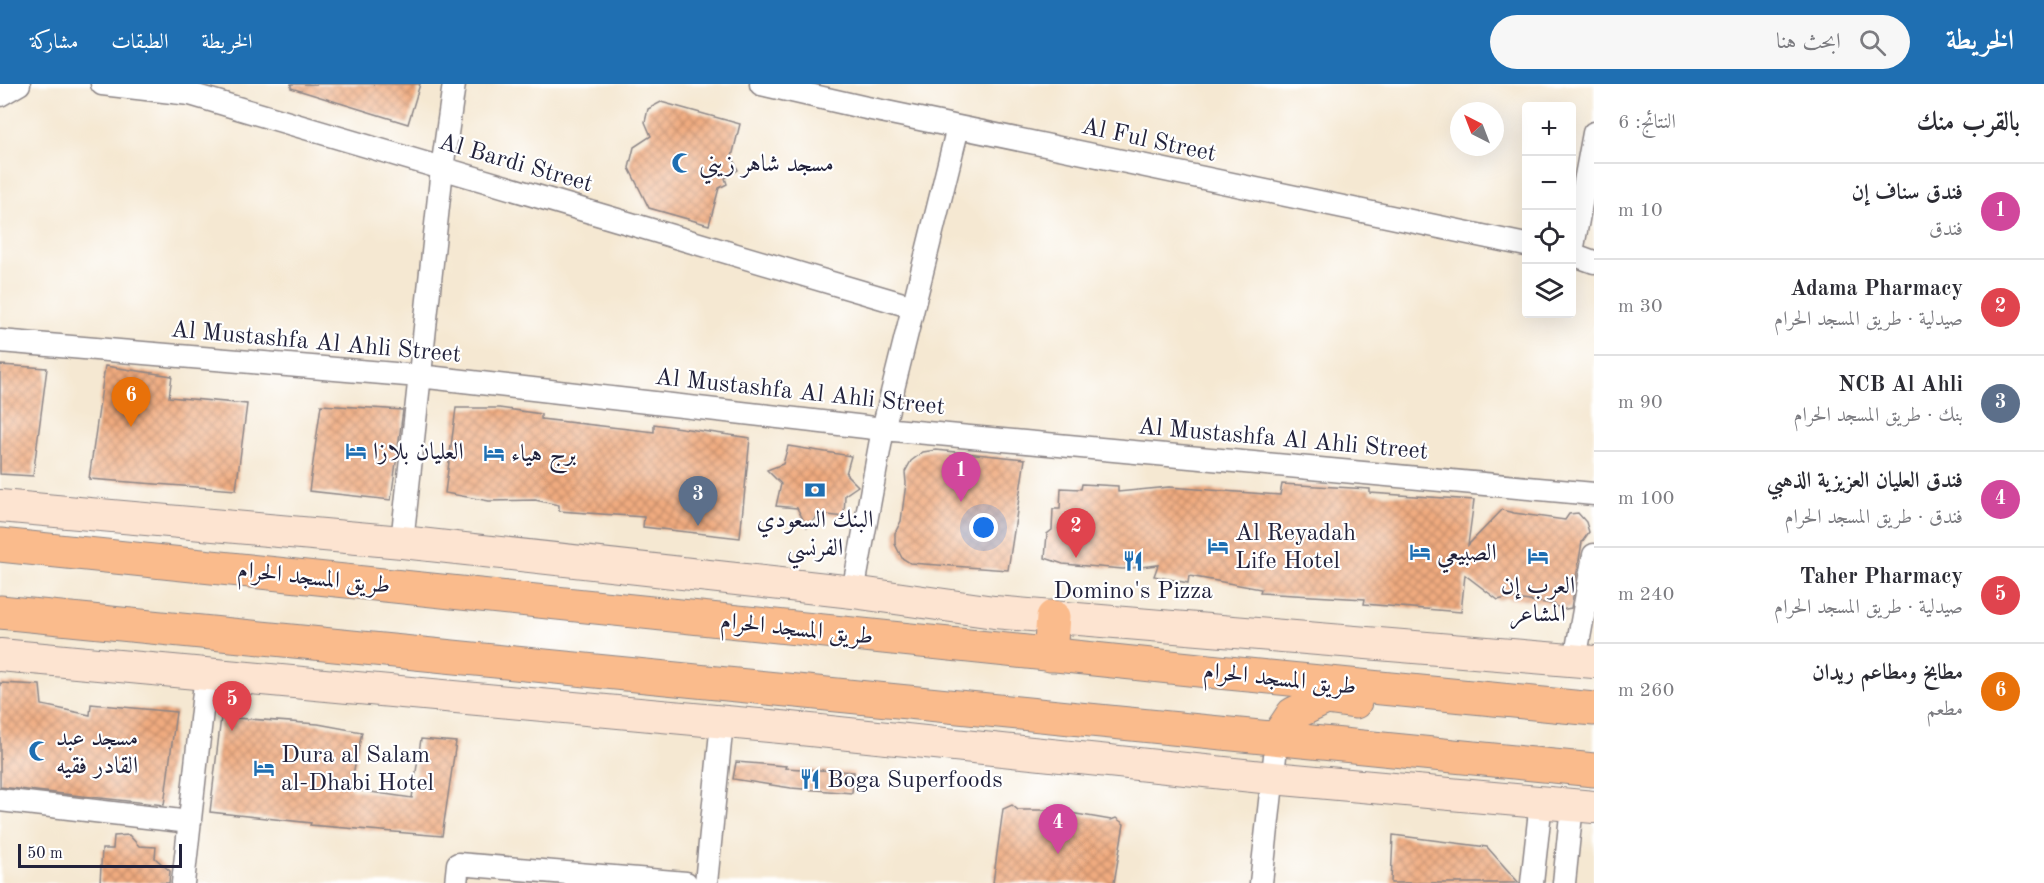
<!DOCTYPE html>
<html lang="ar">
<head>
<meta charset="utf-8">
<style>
	:root { --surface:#fff; --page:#f7f7f7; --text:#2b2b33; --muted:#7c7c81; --line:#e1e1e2; --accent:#1f6fb2 }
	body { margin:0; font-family:"Old Standard TT",Amiri,serif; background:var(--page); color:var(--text); direction:rtl }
	.controls { position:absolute; right:18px; top:18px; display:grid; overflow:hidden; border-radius:6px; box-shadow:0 6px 24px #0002 }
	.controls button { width:54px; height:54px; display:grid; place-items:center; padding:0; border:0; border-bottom:2px solid var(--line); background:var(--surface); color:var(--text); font:30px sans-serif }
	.compass { position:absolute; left:1450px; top:18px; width:54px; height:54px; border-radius:50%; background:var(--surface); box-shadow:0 6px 24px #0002; rotate:318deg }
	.scale { position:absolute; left:18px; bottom:15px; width:164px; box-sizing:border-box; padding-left:6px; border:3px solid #22223b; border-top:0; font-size:16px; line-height:21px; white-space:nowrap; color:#22223b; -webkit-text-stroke:4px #fff; paint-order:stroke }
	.you { position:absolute; left:984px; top:444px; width:21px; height:21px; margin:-15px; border:4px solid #fff; border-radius:50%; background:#1a73e8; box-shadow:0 0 0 9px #1a73e833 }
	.badge { display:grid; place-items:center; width:39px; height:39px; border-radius:50%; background:var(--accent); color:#fff; font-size:20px; font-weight:700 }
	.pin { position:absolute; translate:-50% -50px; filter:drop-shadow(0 2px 3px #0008) }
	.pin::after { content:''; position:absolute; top:32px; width:21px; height:18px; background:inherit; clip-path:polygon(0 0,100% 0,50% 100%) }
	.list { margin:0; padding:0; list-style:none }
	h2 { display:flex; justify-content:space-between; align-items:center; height:78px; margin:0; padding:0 24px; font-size:26px }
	h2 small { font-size:20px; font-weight:400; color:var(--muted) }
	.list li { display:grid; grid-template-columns:39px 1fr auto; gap:18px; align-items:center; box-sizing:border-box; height:96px; padding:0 24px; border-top:2px solid var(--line) }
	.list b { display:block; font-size:22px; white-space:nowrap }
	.list p { margin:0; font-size:20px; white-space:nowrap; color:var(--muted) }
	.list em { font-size:20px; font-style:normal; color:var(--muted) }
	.icon { flex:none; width:33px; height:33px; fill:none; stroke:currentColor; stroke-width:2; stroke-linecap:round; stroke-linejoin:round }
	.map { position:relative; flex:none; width:1594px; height:799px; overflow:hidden; direction:ltr }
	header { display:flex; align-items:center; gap:36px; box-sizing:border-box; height:84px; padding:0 30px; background:var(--accent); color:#fff }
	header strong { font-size:28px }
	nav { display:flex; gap:33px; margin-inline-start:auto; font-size:21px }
	.search { width:420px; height:54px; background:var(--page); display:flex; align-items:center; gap:15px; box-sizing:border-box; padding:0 21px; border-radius:33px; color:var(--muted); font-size:22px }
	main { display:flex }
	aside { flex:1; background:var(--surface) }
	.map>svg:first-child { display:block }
	.building { fill:url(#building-cross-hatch) }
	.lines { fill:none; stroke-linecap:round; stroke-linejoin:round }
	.street-casing { stroke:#8c8586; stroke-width:25 }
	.secondary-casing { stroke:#8c8586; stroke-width:34 }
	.primary-casing { stroke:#8c8586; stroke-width:35 }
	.street { stroke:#fff; stroke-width:22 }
	.secondary { stroke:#fde4d1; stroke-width:32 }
	.primary { stroke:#fabb8c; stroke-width:33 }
	.labels { text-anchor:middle; stroke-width:4.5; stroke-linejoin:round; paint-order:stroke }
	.street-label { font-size:24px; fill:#22223b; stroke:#fff }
	.poi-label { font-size:24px; fill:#22223b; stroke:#fff; text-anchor:start }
</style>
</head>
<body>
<header>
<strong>الخريطة</strong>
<div class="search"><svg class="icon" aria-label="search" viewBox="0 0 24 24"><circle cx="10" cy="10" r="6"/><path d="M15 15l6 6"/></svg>ابحث هنا</div>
<nav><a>الخريطة</a><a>الطبقات</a><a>مشاركة</a></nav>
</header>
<main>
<aside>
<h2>بالقرب منك<small>النتائج: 6</small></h2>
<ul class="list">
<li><span class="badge" style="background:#d1479c">1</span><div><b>فندق سناف إن</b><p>فندق</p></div><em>10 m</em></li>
<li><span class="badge" style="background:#e0444e">2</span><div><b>Adama Pharmacy</b><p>صيدلية · طريق المسجد الحرام</p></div><em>30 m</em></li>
<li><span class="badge" style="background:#5c6f8a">3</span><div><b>NCB Al Ahli</b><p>بنك · طريق المسجد الحرام</p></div><em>90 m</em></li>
<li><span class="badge" style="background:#d1479c">4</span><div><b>فندق العليان العزيزية الذهبي</b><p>فندق · طريق المسجد الحرام</p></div><em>100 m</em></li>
<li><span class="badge" style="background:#e0444e">5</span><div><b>Taher Pharmacy</b><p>صيدلية · طريق المسجد الحرام</p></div><em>240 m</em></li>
<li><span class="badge" style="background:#e8710a">6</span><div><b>مطابخ ومطاعم ريدان</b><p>مطعم</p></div><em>260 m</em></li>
</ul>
</aside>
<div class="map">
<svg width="1594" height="799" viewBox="0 0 1594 799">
	<defs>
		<pattern id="building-cross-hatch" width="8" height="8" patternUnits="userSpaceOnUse" patternTransform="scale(1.5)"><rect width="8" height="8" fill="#f0ab7f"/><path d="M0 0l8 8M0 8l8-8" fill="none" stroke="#c28b69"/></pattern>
	</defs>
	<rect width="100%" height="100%" fill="#fff"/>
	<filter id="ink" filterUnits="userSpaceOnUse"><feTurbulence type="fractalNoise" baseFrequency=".0167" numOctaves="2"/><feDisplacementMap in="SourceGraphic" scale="12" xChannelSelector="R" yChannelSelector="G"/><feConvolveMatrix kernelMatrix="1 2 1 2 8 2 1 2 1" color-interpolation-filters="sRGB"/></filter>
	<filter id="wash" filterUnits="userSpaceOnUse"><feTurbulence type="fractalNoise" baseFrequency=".008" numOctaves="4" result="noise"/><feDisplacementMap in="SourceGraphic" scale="24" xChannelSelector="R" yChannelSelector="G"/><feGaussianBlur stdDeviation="1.35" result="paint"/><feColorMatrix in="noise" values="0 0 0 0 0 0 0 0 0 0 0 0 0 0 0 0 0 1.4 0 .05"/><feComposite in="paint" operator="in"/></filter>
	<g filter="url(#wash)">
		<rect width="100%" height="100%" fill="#f5e8d2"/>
		<g id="blocks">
			<path class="building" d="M291,0H420L408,40L291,4Z
				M661,18L740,40L732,73L738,86L725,94L727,100L719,104L709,141L649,124L629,84L634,63L651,52L645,38L648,25Z
				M0,281L47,284L33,392L0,390Z
				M105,282L172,292L169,313L247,320L236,406L89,395Z
				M321,321L403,326L391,416L309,407Z
				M456,324H499L541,330V335L654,348V340L750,354L740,454L643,443L644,433L559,427V421L535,416L489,417L445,409Z
				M788,362L851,372L846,390L858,402L845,411L844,433L820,430L807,443L797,424L776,422L781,400L767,386L783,380Z
				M936,366L1025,375L1008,486L910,479L902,474L895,460V449L901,437L906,399L905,388L911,377L923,368Z
				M1082,400L1118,402V408L1169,403L1280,411L1282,400L1370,405V409L1474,416L1468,461L1502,426L1514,429L1565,436L1569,430L1578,429L1586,438L1589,448L1582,458L1571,524L1561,526L1554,520L1506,514L1498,516L1465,491L1461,528L1364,520L1365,515L1260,509L1261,505L1189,492L1188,499L1154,492L1158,481L1123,485L1063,480L1045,474L1047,450L1052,446L1053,425H1060L1061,404L1081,405Z
				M0,599L40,601L42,621L90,631L91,620L176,628L164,721L0,703Z
				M221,633L318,640L362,648L350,705L412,714L421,655L456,658L442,752L310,741L311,739L210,728Z
				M736,678L786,682L785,684L854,688L852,709L791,704L733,695Z
				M1012,721L1018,726H1053L1111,736L1116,734L1124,740L1114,799H993L1003,725Z
				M129,751L139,762L156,763L155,774L170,787L169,799H100L102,765H113L114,752Z
				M1393,751L1487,763L1519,799H1391Z"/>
		</g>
	</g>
	<g filter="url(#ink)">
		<use href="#blocks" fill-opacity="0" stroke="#8c8586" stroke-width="1.5"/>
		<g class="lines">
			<g class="street-casing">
				<path id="street" d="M102,0L190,10L913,223
					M761,0L862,23L1526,161
					M0,11L19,0
					M1572,168L1594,49
					M1572,170L1594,178
					M0,257L419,292L883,345L1594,410
					M402,458L442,85L454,0
					M853,508L883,345L958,43
					M1575,576L1594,471
					M0,716L190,738
					M183,799L206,590
					M456,799L458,780L686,799
					M706,799L722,638
					M1261,799L1277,654
					M1532,799L1541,718
					M1564,799L1572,721"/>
			</g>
			<g class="secondary-casing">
				<path id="secondary" d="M0,422L402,458L853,508L994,528L1594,578
					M0,571L791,644L1272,694L1594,723"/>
			</g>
			<g class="primary-casing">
				<path id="primary" d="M0,461L1218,588L1594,625
					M0,528L1594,686
					M1050,571L1053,533
					M1277,654L1293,630L1326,614L1355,618"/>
			</g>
			<use href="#street" class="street"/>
			<use href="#secondary" class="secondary"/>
			<use href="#primary" class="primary"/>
		</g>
	</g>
	<defs>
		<g id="mosque-bare" transform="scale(1.62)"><path d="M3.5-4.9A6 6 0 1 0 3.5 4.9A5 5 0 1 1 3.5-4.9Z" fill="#1f6fb2" stroke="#fff" stroke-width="2.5" paint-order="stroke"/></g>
		<g id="hotel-bare" transform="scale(1.62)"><path d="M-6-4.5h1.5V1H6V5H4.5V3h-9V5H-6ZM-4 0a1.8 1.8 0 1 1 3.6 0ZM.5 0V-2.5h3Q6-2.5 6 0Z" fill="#1f6fb2" stroke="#fff" stroke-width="2.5" paint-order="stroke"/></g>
		<g id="bank-bare" transform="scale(1.62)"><path d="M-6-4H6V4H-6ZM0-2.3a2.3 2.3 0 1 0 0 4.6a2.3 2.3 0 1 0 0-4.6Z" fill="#1f6fb2" stroke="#fff" stroke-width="2.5" paint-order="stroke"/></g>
		<g id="restaurant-bare" transform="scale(1.62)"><path d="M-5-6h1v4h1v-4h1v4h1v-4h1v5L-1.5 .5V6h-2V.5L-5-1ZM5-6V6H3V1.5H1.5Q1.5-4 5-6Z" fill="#1f6fb2" stroke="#fff" stroke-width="2.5" paint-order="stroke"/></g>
	</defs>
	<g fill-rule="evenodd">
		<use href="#mosque-bare" x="682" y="79"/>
		<use href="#hotel-bare" x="356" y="367"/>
		<use href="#hotel-bare" x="494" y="369"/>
		<use href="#bank-bare" x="815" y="406"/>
		<use href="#hotel-bare" x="1218" y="462"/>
		<use href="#hotel-bare" x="1420" y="468"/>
		<use href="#hotel-bare" x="1538" y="472"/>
		<use href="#restaurant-bare" x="1133" y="477"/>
		<use href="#mosque-bare" x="39" y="667"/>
		<use href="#hotel-bare" x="264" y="684"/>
		<use href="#restaurant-bare" x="810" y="695"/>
	</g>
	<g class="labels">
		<g class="street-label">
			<text transform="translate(1149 55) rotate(12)" y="8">Al Ful Street</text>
			<text transform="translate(516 78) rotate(16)" y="8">Al Bardi Street</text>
			<text transform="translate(316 257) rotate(5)" y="8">Al Mustashfa Al Ahli Street</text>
			<text transform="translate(800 307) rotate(6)" y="8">Al Mustashfa Al Ahli Street</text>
			<text transform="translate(1283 354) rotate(5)" y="8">Al Mustashfa Al Ahli Street</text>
			<text transform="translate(314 493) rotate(6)" y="8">طريق المسجد الحرام</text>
			<text transform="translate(797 544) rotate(6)" y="8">طريق المسجد الحرام</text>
			<text transform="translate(1280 594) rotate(6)" y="8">طريق المسجد الحرام</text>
		</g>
		<g class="poi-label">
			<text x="699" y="87">مسجد شاهر زيني</text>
			<text x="373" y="375">العليان بلازا</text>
			<text x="511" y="377">برج هياء</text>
			<text x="815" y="443" text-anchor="middle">البنك السعودي<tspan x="815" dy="28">الفرنسي</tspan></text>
			<text x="1235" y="456">Al Reyadah<tspan x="1235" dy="28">Life Hotel</tspan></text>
			<text x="1437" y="476">الصبيعي</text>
			<text x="1538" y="509" text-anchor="middle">العرب إن<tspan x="1538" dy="28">المشاعر</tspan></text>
			<text x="1133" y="514" text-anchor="middle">Domino's Pizza</text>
			<text x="56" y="661">مسجد عبد<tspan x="56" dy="28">القادر فقيه</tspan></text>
			<text x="281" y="678">Dura al Salam<tspan x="281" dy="28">al-Dhabi Hotel</tspan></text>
			<text x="827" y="703">Boga Superfoods</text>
		</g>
	</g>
</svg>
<div class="controls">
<button>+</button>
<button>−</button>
<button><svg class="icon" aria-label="locate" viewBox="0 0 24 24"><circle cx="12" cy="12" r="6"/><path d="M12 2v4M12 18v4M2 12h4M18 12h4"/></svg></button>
<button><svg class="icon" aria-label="layers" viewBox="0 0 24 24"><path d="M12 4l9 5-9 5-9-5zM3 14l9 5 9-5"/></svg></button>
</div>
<svg class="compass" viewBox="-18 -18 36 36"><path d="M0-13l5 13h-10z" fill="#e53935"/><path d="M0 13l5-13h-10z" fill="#7c7c81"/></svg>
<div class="scale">50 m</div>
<div class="you"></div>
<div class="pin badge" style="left:961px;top:418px;background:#d1479c">1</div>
<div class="pin badge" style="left:1076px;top:474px;background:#e0444e">2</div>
<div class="pin badge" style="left:698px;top:442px;background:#5c6f8a">3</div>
<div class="pin badge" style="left:1058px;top:770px;background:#d1479c">4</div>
<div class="pin badge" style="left:232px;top:647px;background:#e0444e">5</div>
<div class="pin badge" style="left:131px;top:343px;background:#e8710a">6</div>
</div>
</main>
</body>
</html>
